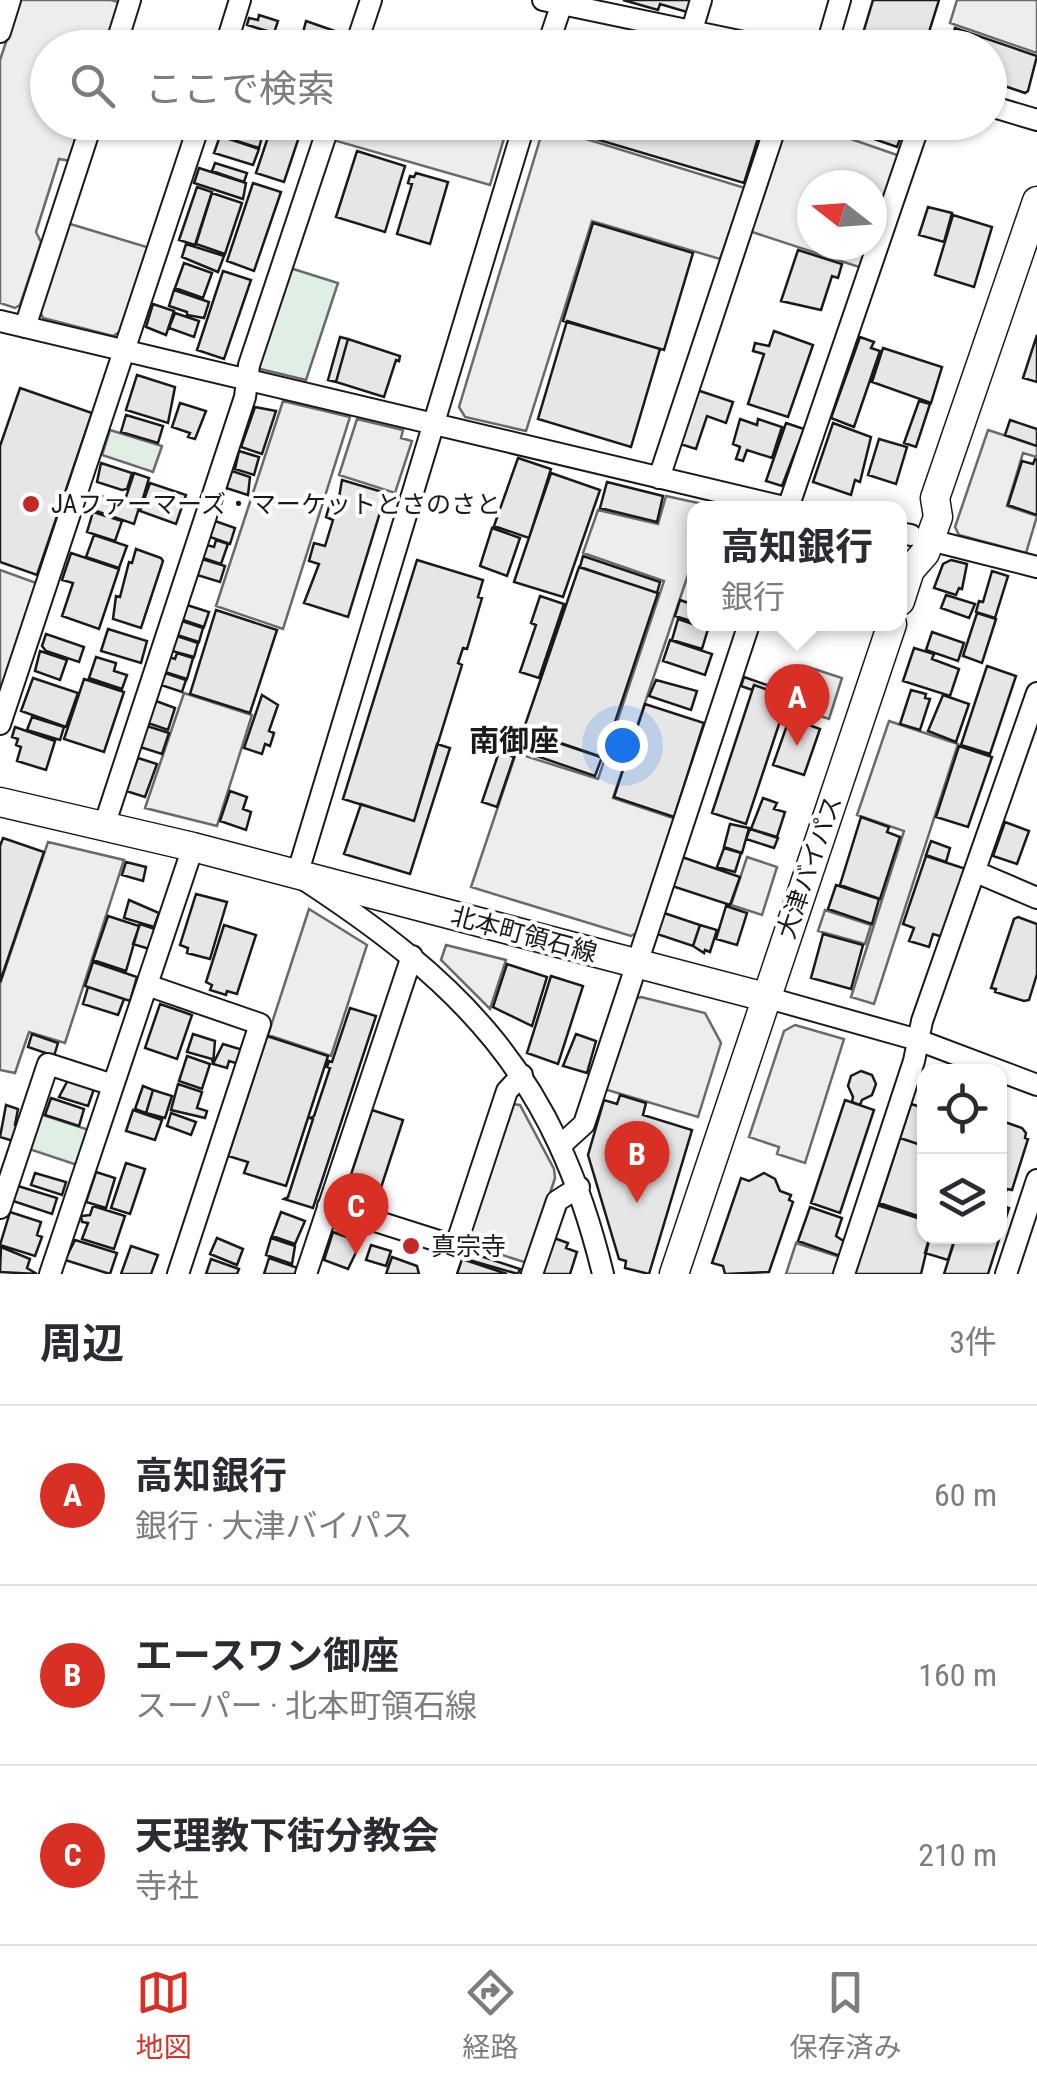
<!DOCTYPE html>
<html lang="ja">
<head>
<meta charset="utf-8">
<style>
	:root { --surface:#fff; --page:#f2f2f3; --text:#2b2b33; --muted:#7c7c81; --line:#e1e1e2; --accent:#d93025 }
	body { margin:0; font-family:"Roboto Condensed","Noto Sans JP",sans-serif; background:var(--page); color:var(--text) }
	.controls { position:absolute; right:30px; bottom:30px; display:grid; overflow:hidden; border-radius:20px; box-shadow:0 2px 8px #0004 }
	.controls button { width:90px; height:90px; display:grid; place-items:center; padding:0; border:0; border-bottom:2px solid var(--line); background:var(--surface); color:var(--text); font:50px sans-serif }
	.compass { position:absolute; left:797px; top:170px; width:90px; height:90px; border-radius:50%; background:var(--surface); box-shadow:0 2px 8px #0004; rotate:287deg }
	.you { position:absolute; left:622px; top:745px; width:35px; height:35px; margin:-25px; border:8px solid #fff; border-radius:50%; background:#1a73e8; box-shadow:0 0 0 15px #1a73e833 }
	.badge { display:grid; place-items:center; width:65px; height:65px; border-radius:50%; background:var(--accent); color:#fff; font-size:32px; font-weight:700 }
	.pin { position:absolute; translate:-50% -82px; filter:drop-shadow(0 2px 5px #0008) }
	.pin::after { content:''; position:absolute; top:52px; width:35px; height:30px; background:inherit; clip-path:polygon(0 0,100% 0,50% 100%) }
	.popup { position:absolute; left:687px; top:501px; width:220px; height:130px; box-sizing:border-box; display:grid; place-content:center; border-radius:20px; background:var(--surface); filter:drop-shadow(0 2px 8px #0005); font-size:32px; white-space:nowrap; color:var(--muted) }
	.popup b { font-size:38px; color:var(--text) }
	.popup::after { content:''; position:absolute; left:50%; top:100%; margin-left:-20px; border:20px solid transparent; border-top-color:var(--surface) }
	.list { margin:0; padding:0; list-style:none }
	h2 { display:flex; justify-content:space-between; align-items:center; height:130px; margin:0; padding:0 40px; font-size:42px }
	h2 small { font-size:32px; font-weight:400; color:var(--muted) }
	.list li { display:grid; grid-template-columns:65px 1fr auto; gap:30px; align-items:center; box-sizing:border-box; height:180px; padding:0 40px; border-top:2px solid var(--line) }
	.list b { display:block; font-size:38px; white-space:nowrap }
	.list p { margin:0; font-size:32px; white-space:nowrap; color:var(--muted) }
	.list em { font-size:32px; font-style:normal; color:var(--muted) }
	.icon { flex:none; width:55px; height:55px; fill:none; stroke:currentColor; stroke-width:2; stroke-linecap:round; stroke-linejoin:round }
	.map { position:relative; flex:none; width:1037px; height:1274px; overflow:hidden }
	.search { position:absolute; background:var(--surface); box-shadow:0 2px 8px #0004; left:30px; right:30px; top:30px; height:110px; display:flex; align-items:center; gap:25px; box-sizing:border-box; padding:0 35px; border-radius:55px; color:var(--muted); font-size:38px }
	.sheet { height:670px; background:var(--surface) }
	nav { display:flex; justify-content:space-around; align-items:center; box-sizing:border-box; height:140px; border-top:2px solid var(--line); background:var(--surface); font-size:28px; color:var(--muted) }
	nav a { display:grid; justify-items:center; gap:5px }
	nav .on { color:var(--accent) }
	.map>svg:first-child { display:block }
	.green { fill:#e0efe3; stroke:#6a6a6a; stroke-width:2.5 }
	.parking { fill:#ededed; stroke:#6a6a6a; stroke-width:2.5 }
	.building { fill:#e6e6e6; stroke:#1a1a1a; stroke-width:2.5 }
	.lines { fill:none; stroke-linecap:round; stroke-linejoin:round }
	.minor-casing { stroke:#1a1a1a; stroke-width:24 }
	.major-casing { stroke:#1a1a1a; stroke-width:31 }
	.minor { stroke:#fff; stroke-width:20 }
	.major { stroke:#fff; stroke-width:28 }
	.poi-dot { fill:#c62828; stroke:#fff; stroke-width:4 }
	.labels { text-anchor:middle; stroke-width:8; stroke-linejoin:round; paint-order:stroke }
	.poi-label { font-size:25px; fill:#1a1a1a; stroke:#fff; text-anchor:start }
	.street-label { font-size:25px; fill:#1a1a1a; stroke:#fff }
	.quarter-label { font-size:30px; font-weight:bold; fill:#1a1a1a; stroke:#fff }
</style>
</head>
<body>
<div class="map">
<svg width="1037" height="1274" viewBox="0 0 1037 1274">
	<rect width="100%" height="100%" fill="#fff"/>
	<path class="green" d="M290,268L338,283L306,380L256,368Z
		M110,430L162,446L153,472L102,455Z
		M40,1114L89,1130L77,1165L29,1149Z"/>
	<path class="parking" d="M20,0H111L122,3L107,47L48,48V122L83,123L71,161L59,159L36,232L41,242L20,305L15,308L0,303V60Z
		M957,0H1037V53L950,23Z
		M500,122L508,125L490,185L333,140L339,123Z
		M785,123H805L900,156L872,237V185H812V245H869L862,268L749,231Z
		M544,126L745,188L720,259L592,221L526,431L465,417L459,407Z
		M67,223L150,248L124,329L113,336L43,318L39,309Z
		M283,401L350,417L283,629L216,606Z
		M357,419L403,430L401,438L412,441L395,493L339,475Z
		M988,430L1037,446V457L1023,453L1007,506L1037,516L1026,553L959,535L955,527Z
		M666,496L712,506L694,508V557L613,798L676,819L638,932L631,936L471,887L516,753L598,779L664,581L583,553L598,510L658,524Z
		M0,570L39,584L0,702Z
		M805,666L842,678L829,719L791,706Z
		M184,693L252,715L217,826L145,808Z
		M889,721L958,744L874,1004L851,997L904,831L857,815Z
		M48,842L124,860L65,1043L29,1032L15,1073L0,1070V984Z
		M747,857L777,867L762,915L731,905Z
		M309,909L367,945L331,1056L268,1035Z
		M825,910L871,925L865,944L818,931Z
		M446,945L506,960L490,1009L441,960Z
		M641,997L705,1013L721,1043L698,1117L604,1089L634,999Z
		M795,1025L844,1039L805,1163L777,1154L779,1147L749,1137L784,1031Z
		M512,1104L520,1105L554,1169L555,1178L527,1263L465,1243Z
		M796,1243L840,1257L834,1274H786Z"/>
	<path class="building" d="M623,0H691L687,12L660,4L658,10Z
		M873,0H939L924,48H884L861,40Z
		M259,15L278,21L274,33L247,25L249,18L258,20Z
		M306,21L335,31L330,48H299Z
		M955,28L1037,56L1028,91L1025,93L990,81V48H948Z
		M371,34L414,48H367Z
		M222,122L263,133L259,148L218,135Z
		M273,122H304L284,182L256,173Z
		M568,122H604L599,140L565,129Z
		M604,122H763L744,183L599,140Z
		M825,122H896L893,131L902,134L897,147Z
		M220,136L259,149L253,165L214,153Z
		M357,151L405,166L385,232L336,217Z
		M215,163L247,173L244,182L212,171Z
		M199,168L246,183L243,199L194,183Z
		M416,173L448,182L430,244L397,234L412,184L408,183L410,176L414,177Z
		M253,183L281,192L254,271L227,261Z
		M197,187L212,192L195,245L179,240Z
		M212,193L242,203L225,254L196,244Z
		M928,207L952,213L944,242L919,235Z
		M953,215L992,227L974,287L935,275Z
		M593,223L693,253L664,350L563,321Z
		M186,244L224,256L218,272L182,257Z
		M798,250L842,264L838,278L832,276L821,310L781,301Z
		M184,263L212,273L203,298L175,288Z
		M223,271L251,280L224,359L197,350Z
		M174,290L209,302L204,318L187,315V312L169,306Z
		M153,304L174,311L166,335L146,327Z
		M175,313L199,321L194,337L169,328Z
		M567,321L660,349L631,447L538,419Z
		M774,331L813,345L788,417L748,404L764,354L753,351L755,343L769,346Z
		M1037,335V382L1023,378Z
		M340,337L348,339L336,382L328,380Z
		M860,337L874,342L871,348L880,351L854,427L831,418Z
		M348,339L400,356L399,361L396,360L384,397L336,382Z
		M883,348L942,367L931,403L872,382Z
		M137,375L175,387L168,423L126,410Z
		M20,388L92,413L37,575L0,562V446Z
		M697,390L733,402L726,423L707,416L696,449L680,444Z
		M919,401L930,404L916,447L904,443Z
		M180,403L206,411L195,439L188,437L190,433L172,427Z
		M255,407L276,411L262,454L241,447Z
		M126,415L163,426L158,443L121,432Z
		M740,419L757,425L758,419L782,427L772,458L747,450L743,461L736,459L740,447L733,444Z
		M1010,420L1037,429V446L1005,435Z
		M786,423L804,429L782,486L766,481Z
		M833,423L871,437L860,482L855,480L851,495L813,482Z
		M879,439L907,447L896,484L868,475Z
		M239,451L259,457L254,475L235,469Z
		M518,458L551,469L529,538L494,526Z
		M1035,459L1037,460V515L1008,505L1022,461L1033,464Z
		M101,463L132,473L127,489L122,490L97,482Z
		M232,471L250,477L248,495L226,488Z
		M134,473L149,478L140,508L124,503Z
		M551,473L600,490L563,597L514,582Z
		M342,480L386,493L348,617L304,603L319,564L309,561L314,543L325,546L333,520L326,517L329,507L337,509Z
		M607,482L663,496L657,522L600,508Z
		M150,483L186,495L176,524L140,511Z
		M101,496L139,508L134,524L96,511Z
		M93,512L122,521L115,541L87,532Z
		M215,521L235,528L230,544L210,537Z
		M492,528L520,538L507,576L480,566Z
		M94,535L127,546L119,568L86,557Z
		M216,540L228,544L221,564L203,558L207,545L214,547Z
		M136,549L161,558L163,561L141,628L113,619L116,596L120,597L129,562L132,563Z
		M71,553L119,569L99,629L62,616L73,583L62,580Z
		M583,556L660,582L657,593L580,567Z
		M202,559L225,566L220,582L197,575Z
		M417,560L483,580L478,597L482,598L467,649L463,648L458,663L462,665L414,821L343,799Z
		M951,560L967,564L962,589L959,588L956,595L934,588L943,564Z
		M579,567L658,593L603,758L523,731Z
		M992,571L1008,576L995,618L976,612L979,601L983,602Z
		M946,595L975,604L969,618L941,608Z
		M540,596L564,604L539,678L520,672L536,625L531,623Z
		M680,600L694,605V622L675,616Z
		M187,605L209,612L204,627L183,620Z
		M216,610L277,630L250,713L190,694Z
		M977,613L996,619L982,663L963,656Z
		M678,619L708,629L702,649L672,640Z
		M182,621L203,628L199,642L177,635Z
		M108,629L147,641L141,663L101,651Z
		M932,632L964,643L958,661L926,650Z
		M46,634L84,647L79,662L46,651L42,646Z
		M177,636L198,643L194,657L172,651Z
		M670,640L712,654L705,675L663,661Z
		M914,648L934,654L932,659L959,669L950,696L903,681Z
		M40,651L67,660L60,680L35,671Z
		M177,653L193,658L187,679L165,672L169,657L175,659Z
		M96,657L116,663L114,671L127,675L122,689L89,678Z
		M987,666L1016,676L990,754L961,745Z
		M165,673L186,680L182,692L161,685Z
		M744,677L790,693L788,697L754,685L752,690L741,686Z
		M33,678L78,693L66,727L21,711Z
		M84,679L124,692L104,752L64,739Z
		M656,680L697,691L691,710L649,696Z
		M754,685L788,697L746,824L712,813Z
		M911,690L926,694L925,698L930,699L920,730L900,724Z
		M262,695L278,705L269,731L274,733L270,746L265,744L262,754L244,748Z
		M943,695L969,704L956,742L928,731Z
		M156,701L175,708L168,730L148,723Z
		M645,704L704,723L674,817L614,797Z
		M793,708L812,715L809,725L820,729L804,775L773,765Z
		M32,717L64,727L60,740L27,730Z
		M147,726L169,733L162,754L140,747Z
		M15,727L55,741L46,770L17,761L21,747L16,745L18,739L12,737Z
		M525,731L602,757L595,776L519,750Z
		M437,744L450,748L410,874L344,854L361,804L414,821Z
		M959,746L992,757L968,827L936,817Z
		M499,752L514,757L497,807L482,802Z
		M138,758L157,764L145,797L126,791Z
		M230,791L247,797L243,809L251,812L246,830L220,821Z
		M763,798L777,803L774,809L785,812L777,837L751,829Z
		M861,817L889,827L887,832L900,837L880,899L840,885Z
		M1005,822L1029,831L1017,864L993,856Z
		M730,824L749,828L742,853L724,847Z
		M750,829L778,838L774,848L746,839Z
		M3,838L44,852L0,982V846Z
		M931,841L950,848L946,862L926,855Z
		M724,848L741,853L735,872L717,867Z
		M926,856L966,869L943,937L933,934L929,947L909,941L914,928L903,924Z
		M682,857L740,877L730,905L672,886Z
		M126,862L146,867L143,881L122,875Z
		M836,885L879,899L872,924L828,909Z
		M196,894L227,902L210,959L187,953L188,948L180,945Z
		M129,900L159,913L154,927L124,918Z
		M726,906L747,913L737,945L716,939Z
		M664,913L700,925L693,946L657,934Z
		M108,916L139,926L126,971L93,960Z
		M1018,917L1037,924V974L1029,1000L1024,1001L995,992L996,989L991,988L1014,919Z
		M140,924L155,929L149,949L133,944Z
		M224,925L256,935L237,994L227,991L226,995L210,990L212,985L206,982Z
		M700,925L717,930L710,952L705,950L704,953L693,946Z
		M823,934L863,945L851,989L811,978Z
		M93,962L137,977L130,1001L85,986Z
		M507,964L547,977L532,1026L493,1007Z
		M551,976L583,986L558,1064L527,1053Z
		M88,987L124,999L118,1015L83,1004Z
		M160,1004L192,1015L177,1059L145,1048Z
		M350,1008L376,1016L313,1208L284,1199L288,1197L313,1119L310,1118L314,1116L330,1068L327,1067L329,1061L332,1062Z
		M32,1034L58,1043L54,1056L28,1047Z
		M193,1034L215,1041L213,1064L212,1059L187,1052Z
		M576,1034L596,1041L587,1073L563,1066Z
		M267,1036L328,1056L286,1186L244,1173L248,1162L228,1156Z
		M223,1044L243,1050L239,1064L229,1061L227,1068L213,1064Z
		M187,1056L210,1064L202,1089L179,1081Z
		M861,1071L872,1075L876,1084L872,1095L862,1100L860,1105L852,1102L853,1097L848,1086L851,1076Z
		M68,1080L94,1089L88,1106L59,1097Z
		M178,1084L202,1092L197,1108L207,1111L205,1118L171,1110Z
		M143,1086L153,1090L146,1113L135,1109Z
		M153,1090L172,1096L165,1118L146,1113Z
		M620,1095L646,1103L643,1115L692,1130L649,1274L625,1268L626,1261L619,1259L588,1155L604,1100L617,1104Z
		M51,1098L84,1109L79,1126L45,1115Z
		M845,1100L874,1110L840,1213L811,1203Z
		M911,1104L924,1108V1146L900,1138Z
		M6,1105L18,1109L15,1125L18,1126L13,1141L0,1137Z
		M133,1110L162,1120L155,1140L126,1131Z
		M372,1110L403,1120L377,1200L346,1190Z
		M171,1113L196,1122L191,1135L167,1126Z
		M1002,1121L1022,1128L1026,1133L1025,1138L1028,1139L1012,1190L1007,1189L1005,1194L1000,1192Z
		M900,1138L924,1146V1218L879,1203Z
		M126,1163L145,1169L130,1214L111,1208Z
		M96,1172L115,1178L106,1208L86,1202Z
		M35,1173L66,1182L62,1195L31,1185Z
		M764,1173L775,1179L780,1191L791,1195L789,1200L793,1202L769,1272L725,1274L723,1266L712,1263L741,1178L749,1181Z
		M18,1186L57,1198L52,1214L13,1201Z
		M877,1205L924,1220V1236H930L921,1274H855Z
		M1000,1205L1009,1208L988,1274H944L956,1236H1000Z
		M93,1206L125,1216L114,1249L82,1239L88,1223L82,1222L81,1216L90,1215Z
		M810,1207L842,1218L836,1236L845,1242L840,1256L798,1241Z
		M10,1212L41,1222L37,1235L42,1237L35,1256L0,1245Z
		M281,1212L305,1221L295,1244L272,1236Z
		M333,1232L361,1242L348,1269L324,1260Z
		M930,1236L955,1238L948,1260L925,1253Z
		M217,1238L243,1249L237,1265L210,1254Z
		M271,1238L295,1246L292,1264L266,1255Z
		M554,1238L568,1243L566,1248L577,1252L570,1274H543Z
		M75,1240L117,1253L110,1274L65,1260Z
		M371,1245L391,1251L386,1266L366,1260Z
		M131,1246L158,1255L151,1274H121Z
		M1,1247L30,1259L27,1268L37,1274L0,1272Z
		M465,1251L520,1269L518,1274L462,1258Z
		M392,1257L417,1266L419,1274H386Z
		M269,1258L298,1268L296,1274H264Z
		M211,1259L239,1269L237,1274H206Z
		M462,1259L507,1274H457Z"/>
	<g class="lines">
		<g class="minor-casing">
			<path id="minor" d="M543,0L772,48
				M692,30L701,0
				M0,32L10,0
				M115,48L130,0
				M225,48L240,0
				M355,48L371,0
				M547,48L563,0
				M826,48L840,0
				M990,106L1037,120
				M525,122L297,875C464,983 555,1076 603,1274
				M0,321L788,508
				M25,327L92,122
				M659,478L777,122
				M788,508L920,122
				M900,533L911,535
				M930,540L1037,567
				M0,724L200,122
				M104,826L245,397L249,365L330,122
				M976,872L1037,898
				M147,985L260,1024L178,1274
				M765,997L918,1040L1037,1085
				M561,1145L584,1124L749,624
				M328,1206L448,1244L458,1239L507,1091L522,1075
				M0,1208L48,1064L113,1085
				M50,1274L193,847
				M306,1274L412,956
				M532,1274L557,1201L579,1187
				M844,1274L914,1061L922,1021L1037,693
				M1006,1274L1037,1180"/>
		</g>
		<g class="major-casing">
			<path id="major" d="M900,601L910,570L925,553L938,517L935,498L1037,201
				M0,802L193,847L765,997
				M674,1274L892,624"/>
		</g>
		<use href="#minor" class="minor"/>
		<use href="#major" class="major"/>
	</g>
	<g class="poi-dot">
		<circle cx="31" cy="504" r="10"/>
		<circle cx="411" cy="1246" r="10"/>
	</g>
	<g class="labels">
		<g class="poi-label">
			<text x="51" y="513">JAファーマーズ・マーケットとさのさと</text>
			<text x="431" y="1255">真宗寺</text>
		</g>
		<g class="street-label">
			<text transform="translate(809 867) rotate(-71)" y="9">大津バイパス</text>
			<text transform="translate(524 934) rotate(15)" y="9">北本町領石線</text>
		</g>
		<g class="quarter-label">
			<text x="514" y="751">南御座</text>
		</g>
	</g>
</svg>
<div class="controls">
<button><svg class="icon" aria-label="locate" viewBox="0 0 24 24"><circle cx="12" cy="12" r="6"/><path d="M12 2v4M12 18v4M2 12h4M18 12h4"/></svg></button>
<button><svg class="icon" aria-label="layers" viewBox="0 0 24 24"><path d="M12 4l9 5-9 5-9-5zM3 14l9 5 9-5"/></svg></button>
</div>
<svg class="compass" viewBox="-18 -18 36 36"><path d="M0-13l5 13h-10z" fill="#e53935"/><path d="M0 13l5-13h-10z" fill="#7c7c81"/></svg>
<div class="you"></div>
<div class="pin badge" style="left:797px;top:746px">A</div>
<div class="popup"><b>高知銀行</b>銀行</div>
<div class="pin badge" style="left:637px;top:1203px">B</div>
<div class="pin badge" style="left:356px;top:1255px">C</div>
<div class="search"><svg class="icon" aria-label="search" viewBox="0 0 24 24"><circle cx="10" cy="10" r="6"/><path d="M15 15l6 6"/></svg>ここで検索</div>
</div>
<section class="sheet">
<h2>周辺<small>3件</small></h2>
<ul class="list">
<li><span class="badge">A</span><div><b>高知銀行</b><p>銀行 · 大津バイパス</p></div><em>60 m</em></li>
<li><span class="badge">B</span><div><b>エースワン御座</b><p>スーパー · 北本町領石線</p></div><em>160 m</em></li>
<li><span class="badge">C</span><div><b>天理教下街分教会</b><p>寺社</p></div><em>210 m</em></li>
</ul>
</section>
<nav>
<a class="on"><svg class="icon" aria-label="map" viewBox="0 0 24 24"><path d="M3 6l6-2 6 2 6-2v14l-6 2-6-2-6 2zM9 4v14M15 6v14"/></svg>地図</a>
<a><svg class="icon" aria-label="directions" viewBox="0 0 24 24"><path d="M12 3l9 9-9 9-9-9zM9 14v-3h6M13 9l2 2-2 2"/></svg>経路</a>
<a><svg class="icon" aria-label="saved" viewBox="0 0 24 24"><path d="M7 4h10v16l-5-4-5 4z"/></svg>保存済み</a>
</nav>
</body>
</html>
